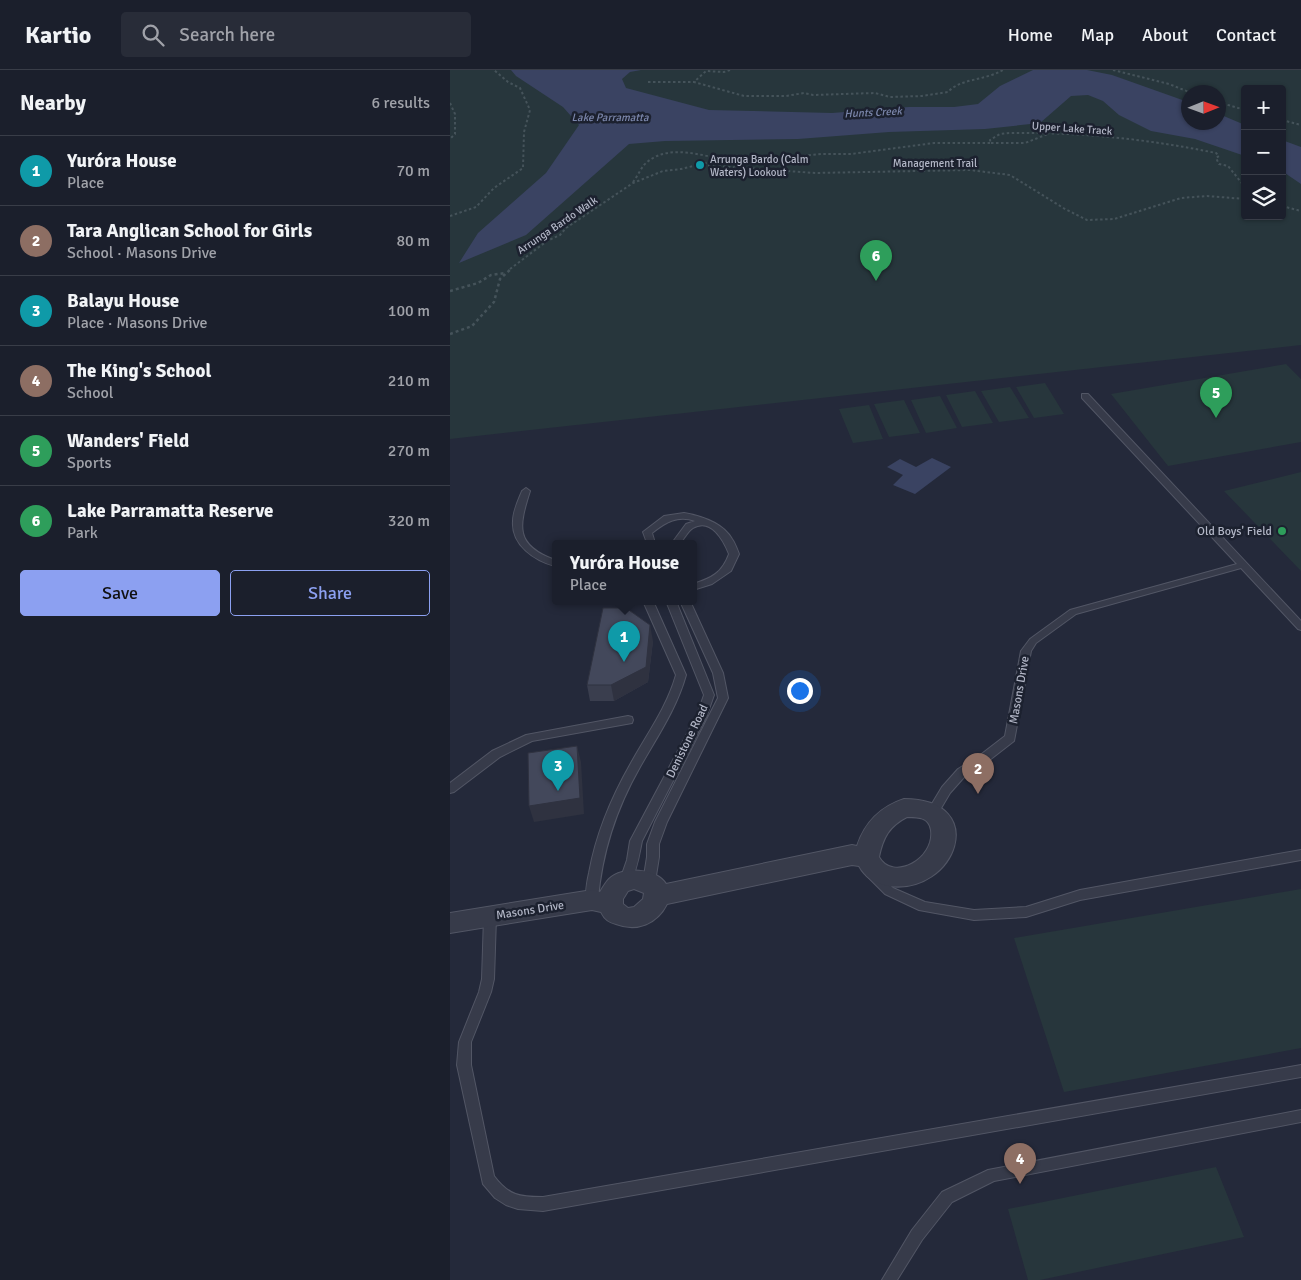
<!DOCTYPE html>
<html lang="en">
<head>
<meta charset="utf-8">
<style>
	:root { --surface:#1b1f2c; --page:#282c38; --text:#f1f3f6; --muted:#a0a2a9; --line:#393d48; --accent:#8ca0f1 }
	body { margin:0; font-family:Signika,sans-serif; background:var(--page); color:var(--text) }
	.controls { position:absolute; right:15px; top:15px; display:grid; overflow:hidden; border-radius:5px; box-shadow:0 1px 4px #0004 }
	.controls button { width:45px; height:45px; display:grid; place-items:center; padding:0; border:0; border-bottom:1px solid var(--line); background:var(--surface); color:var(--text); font:25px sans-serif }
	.compass { position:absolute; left:731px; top:15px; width:45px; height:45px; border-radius:50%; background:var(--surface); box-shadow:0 1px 4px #0004; rotate:89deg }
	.you { position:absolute; left:349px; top:620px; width:18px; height:18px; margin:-12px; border:4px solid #fff; border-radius:50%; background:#1a73e8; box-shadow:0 0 0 8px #1a73e833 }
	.badge { display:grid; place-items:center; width:32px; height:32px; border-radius:50%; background:var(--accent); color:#fff; font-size:16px; font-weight:700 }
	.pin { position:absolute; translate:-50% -41px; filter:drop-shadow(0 1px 2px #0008) }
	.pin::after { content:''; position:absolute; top:26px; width:18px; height:15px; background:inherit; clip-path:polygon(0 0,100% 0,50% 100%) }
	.popup { position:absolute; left:102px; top:470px; width:145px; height:65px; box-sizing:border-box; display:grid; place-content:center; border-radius:5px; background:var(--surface); filter:drop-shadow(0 1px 4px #0005); font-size:16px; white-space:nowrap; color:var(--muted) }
	.popup b { font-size:19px; color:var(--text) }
	.popup::after { content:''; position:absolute; left:50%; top:100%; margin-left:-10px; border:10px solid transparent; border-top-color:var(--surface) }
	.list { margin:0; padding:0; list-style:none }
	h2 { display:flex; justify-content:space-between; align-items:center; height:65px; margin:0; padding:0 20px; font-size:21px }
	h2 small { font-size:16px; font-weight:400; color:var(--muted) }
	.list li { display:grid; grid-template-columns:32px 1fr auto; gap:15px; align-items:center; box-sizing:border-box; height:70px; padding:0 20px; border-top:1px solid var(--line) }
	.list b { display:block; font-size:19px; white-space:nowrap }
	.list p { margin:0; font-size:16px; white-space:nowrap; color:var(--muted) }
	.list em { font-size:16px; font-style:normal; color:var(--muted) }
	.actions { display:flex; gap:10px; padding:15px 20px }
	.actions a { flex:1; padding:11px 0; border:1px solid var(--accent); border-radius:5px; text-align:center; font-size:18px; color:var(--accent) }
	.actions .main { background:var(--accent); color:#111 }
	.icon { flex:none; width:28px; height:28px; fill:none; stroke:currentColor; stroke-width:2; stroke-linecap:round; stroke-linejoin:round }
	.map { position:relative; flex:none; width:851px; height:1210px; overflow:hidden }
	header { display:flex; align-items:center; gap:30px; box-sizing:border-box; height:70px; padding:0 25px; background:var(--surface); border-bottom:1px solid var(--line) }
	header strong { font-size:24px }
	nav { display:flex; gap:28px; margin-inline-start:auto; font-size:18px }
	.search { width:350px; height:45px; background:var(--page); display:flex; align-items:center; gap:12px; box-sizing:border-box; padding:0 18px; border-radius:5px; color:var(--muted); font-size:19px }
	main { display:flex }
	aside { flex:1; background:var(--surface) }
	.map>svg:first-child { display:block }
	.green { fill:#27363c; fill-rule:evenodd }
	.water { fill:#3a4362 }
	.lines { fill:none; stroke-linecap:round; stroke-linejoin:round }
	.lane-casing { stroke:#525665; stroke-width:2 }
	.street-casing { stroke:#525665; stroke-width:2 }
	.path-far1 { stroke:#45535a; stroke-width:2; stroke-dasharray:2.5 2.5; stroke-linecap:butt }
	.path { stroke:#45535a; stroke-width:2.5; stroke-dasharray:3 3; stroke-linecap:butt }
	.lane { fill:#373b4a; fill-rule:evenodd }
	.street { fill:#373b4a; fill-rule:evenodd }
	.wall { fill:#3a3e4e }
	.shaded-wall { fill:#2f3240 }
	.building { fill:#43485b; stroke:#2f3240 }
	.culture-dot { fill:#0f9aa8; stroke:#1c212f; stroke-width:2 }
	.leisure-dot { fill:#2e9e5b; stroke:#1c212f; stroke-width:2 }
	.labels { text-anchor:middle; stroke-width:5; stroke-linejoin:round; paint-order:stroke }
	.far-water-label { font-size:11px; font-style:italic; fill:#7c87ac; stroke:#1c212f }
	.far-street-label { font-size:11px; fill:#b2b6c6; stroke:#1c212f }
	.far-poi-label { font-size:11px; fill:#b2b6c6; stroke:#1c212f; text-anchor:start }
	.poi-label { font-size:12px; fill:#b2b6c6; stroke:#1c212f; text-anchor:end }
	.street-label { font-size:12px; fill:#b2b6c6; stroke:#1c212f }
</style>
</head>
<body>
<header>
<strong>Kartio</strong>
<div class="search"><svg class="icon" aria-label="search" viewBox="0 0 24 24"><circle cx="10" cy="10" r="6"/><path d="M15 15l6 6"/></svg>Search here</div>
<nav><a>Home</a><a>Map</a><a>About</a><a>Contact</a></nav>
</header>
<main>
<aside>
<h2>Nearby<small>6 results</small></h2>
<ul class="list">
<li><span class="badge" style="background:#0f9aa8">1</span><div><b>Yuróra House</b><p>Place</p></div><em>70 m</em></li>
<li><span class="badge" style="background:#8d6e63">2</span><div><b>Tara Anglican School for Girls</b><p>School · Masons Drive</p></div><em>80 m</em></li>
<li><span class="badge" style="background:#0f9aa8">3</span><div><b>Balayu House</b><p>Place · Masons Drive</p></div><em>100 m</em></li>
<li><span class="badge" style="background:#8d6e63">4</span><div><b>The King's School</b><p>School</p></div><em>210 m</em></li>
<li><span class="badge" style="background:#2e9e5b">5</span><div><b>Wanders' Field</b><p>Sports</p></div><em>270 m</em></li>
<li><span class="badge" style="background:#2e9e5b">6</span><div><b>Lake Parramatta Reserve</b><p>Park</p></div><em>320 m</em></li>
</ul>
<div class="actions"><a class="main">Save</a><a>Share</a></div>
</aside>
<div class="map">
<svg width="851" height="1210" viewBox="0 0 851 1210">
	<rect width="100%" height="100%" fill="#24293a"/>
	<path class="green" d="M0,0H851V275L0,369ZM795,19H832V146H795ZM738,22H768V52H738Z
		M836,294L851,309V372L718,396L661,324Z
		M595,313L614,344L584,348L566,317Z
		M560,317L579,348L549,352L531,321Z
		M525,321L543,353L512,357L496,325Z
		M490,326L507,358L476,363L461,330Z
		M454,330L470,363L439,367L424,334Z
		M419,335L433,369L403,373L389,339Z
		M851,402V501L774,421Z
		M851,819V978L614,1022L564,868Z
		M766,1097L794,1167L590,1210H578L558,1139Z"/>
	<path class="water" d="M61,0H191L180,2L172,9L176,18L259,40L382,43L459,37H504L528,34L550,16L583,0H637L662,5L738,32V52H768L769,44L795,55V86L745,69L701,61L669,45L653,31L638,25L621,26L590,53L535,59L439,62L348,69L215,71L179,74L76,165L9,193L28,163L96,103L129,55L113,37L66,6Z
		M832,70L851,77V114L832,101Z
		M482,388L501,397L465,424L443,415L453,405L437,397L450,389L466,397Z"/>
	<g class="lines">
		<g class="lane-casing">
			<path id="lane" d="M632,324H638L851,551V560L848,559L791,498L626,544L586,573L581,581L564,671L537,692L516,705L500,723L487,745H479L477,742L492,717L508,699L529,686L555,666L571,581L580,569L620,540L787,494L632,328Z
				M76,418L80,421C69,456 64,475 105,490V496C85,491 61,475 63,451C63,441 68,431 72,421Z
				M234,443C251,446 273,453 282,469C285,473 287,479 289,484L281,501L262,514L243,520V514C262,508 272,503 279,484C274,471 261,447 243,458C238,461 234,469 230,473H222L236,454L245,451C228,445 216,452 202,463L205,473H197L193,462L214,446Z
				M193,531H203L236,605C227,638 207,667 190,697C166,739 152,782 148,830L146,833L142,835L138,833C134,826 137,812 139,803C146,764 161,728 181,693C197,664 217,637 226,605Z
				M216,531H226L264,625L257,645L192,771C189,786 187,800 180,813L176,815L172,813L170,810L177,790L180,771L247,645L254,625Z
				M230,531H240L273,603L278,628L217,752L209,774V787L205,812L203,815L199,817L195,815L193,812L197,787V774L205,752L268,628L263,603Z
				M178,646L182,647L183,650L182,653L82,671L50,687L4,722L0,723V713L42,681L76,665Z
				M851,780V790L630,830L576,847L524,850L469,840L435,824L416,805L418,802L422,800L426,802L443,818L475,832L524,840L576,837L630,820Z
				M40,842L44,844L46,847L44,909L41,922L21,972V995L44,1106C59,1126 70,1127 93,1127L851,995V1007L93,1141L68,1139L56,1135L45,1128L33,1114L7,995L9,972L29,922L32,909L34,847L36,844Z
				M851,1040V1052L544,1111L502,1132L472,1170L447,1210H432L462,1160L492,1122L538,1100Z"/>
		</g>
		<g class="street-casing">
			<path id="street" d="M454,729C541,729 506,825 439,816C426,814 415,807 409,796L402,795L217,834C207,854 187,862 166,854C159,852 155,850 151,842L142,840L0,863V843L142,820L150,822C153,817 156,812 159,809C172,796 207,798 216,814L402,775L407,776C415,752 430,737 454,729ZM457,747C468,747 479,747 481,760C485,789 443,812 429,787C433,768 439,756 457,747ZM184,819L194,823L193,829L184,837L178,838L173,834V829L178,821Z"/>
		</g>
		<path class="path-far1" d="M280,0L274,2L256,1L244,12L294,26H336L354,23L363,25L425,23L440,27L472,26L498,22C511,8 534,11 553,0
			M663,0L719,14L739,22
			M198,12H244
			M768,32L795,40
			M0,33L5,44V64L0,69
			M832,50L851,55
			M541,73H575L598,64
			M253,95L365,103L520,100L560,105L615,139L637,150L664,149L731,128L757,126L795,129
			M183,112C187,107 190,100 194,95C214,74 247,84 271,89
			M832,136L851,141
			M0,146L26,137L44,118L73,98L74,62L80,40L70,18L58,12L44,0
			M60,199L97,171L110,165L116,158L183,113L213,101L231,99L272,89L299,91L371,84H401L484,73H541L540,70L550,64L559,63C629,62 698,69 766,83L769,86L766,88L769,94L778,96L795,117"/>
		<path class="path" d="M0,221L28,213L41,205L55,203
			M0,264L22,256L44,232L50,209L62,198"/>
		<use href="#lane" class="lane"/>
		<use href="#street" class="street"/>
	</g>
	<path class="wall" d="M203,571L198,612L164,631H140L137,615Z"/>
	<path class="shaded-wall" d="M200,555L203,571L198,612L164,631L161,615Z
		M127,676L131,692L134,744L84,752L79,736Z"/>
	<path class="building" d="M153,538H176L200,555L196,597L161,615H137Z
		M127,676L130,728L79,736L78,683Z"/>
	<circle class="culture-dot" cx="250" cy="95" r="5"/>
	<circle class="leisure-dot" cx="832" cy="461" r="5"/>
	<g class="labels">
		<g class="far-water-label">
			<text transform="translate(423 42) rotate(-3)" y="4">Hunts Creek</text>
			<text x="160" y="51">Lake Parramatta</text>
		</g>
		<g class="far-street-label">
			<text transform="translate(622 58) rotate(4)" y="4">Upper Lake Track</text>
			<text x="485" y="97">Management Trail</text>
			<text transform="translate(107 155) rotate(-34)" y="4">Arrunga Bardo Walk</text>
		</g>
		<g class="far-poi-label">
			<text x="260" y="93">Arrunga Bardo (Calm<tspan x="260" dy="13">Waters) Lookout</tspan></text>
		</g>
		<g class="poi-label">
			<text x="822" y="465">Old Boys' Field</text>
		</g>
		<g class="street-label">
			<text transform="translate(569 620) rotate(-80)" y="4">Masons Drive</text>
			<text transform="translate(237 671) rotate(-64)" y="4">Denistone Road</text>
			<text transform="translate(80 840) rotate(-9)" y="4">Masons Drive</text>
		</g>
	</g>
</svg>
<div class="controls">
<button>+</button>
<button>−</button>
<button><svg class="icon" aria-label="layers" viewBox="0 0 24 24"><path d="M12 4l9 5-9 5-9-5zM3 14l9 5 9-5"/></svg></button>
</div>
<svg class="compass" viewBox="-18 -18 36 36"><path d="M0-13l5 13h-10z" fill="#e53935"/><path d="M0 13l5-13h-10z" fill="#a0a2a9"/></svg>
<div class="you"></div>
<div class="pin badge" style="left:174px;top:592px;background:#0f9aa8">1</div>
<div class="popup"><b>Yuróra House</b>Place</div>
<div class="pin badge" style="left:528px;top:724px;background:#8d6e63">2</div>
<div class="pin badge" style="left:108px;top:721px;background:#0f9aa8">3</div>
<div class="pin badge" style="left:570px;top:1114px;background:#8d6e63">4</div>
<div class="pin badge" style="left:766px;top:348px;background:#2e9e5b">5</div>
<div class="pin badge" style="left:426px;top:211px;background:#2e9e5b">6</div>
</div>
</main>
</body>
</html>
